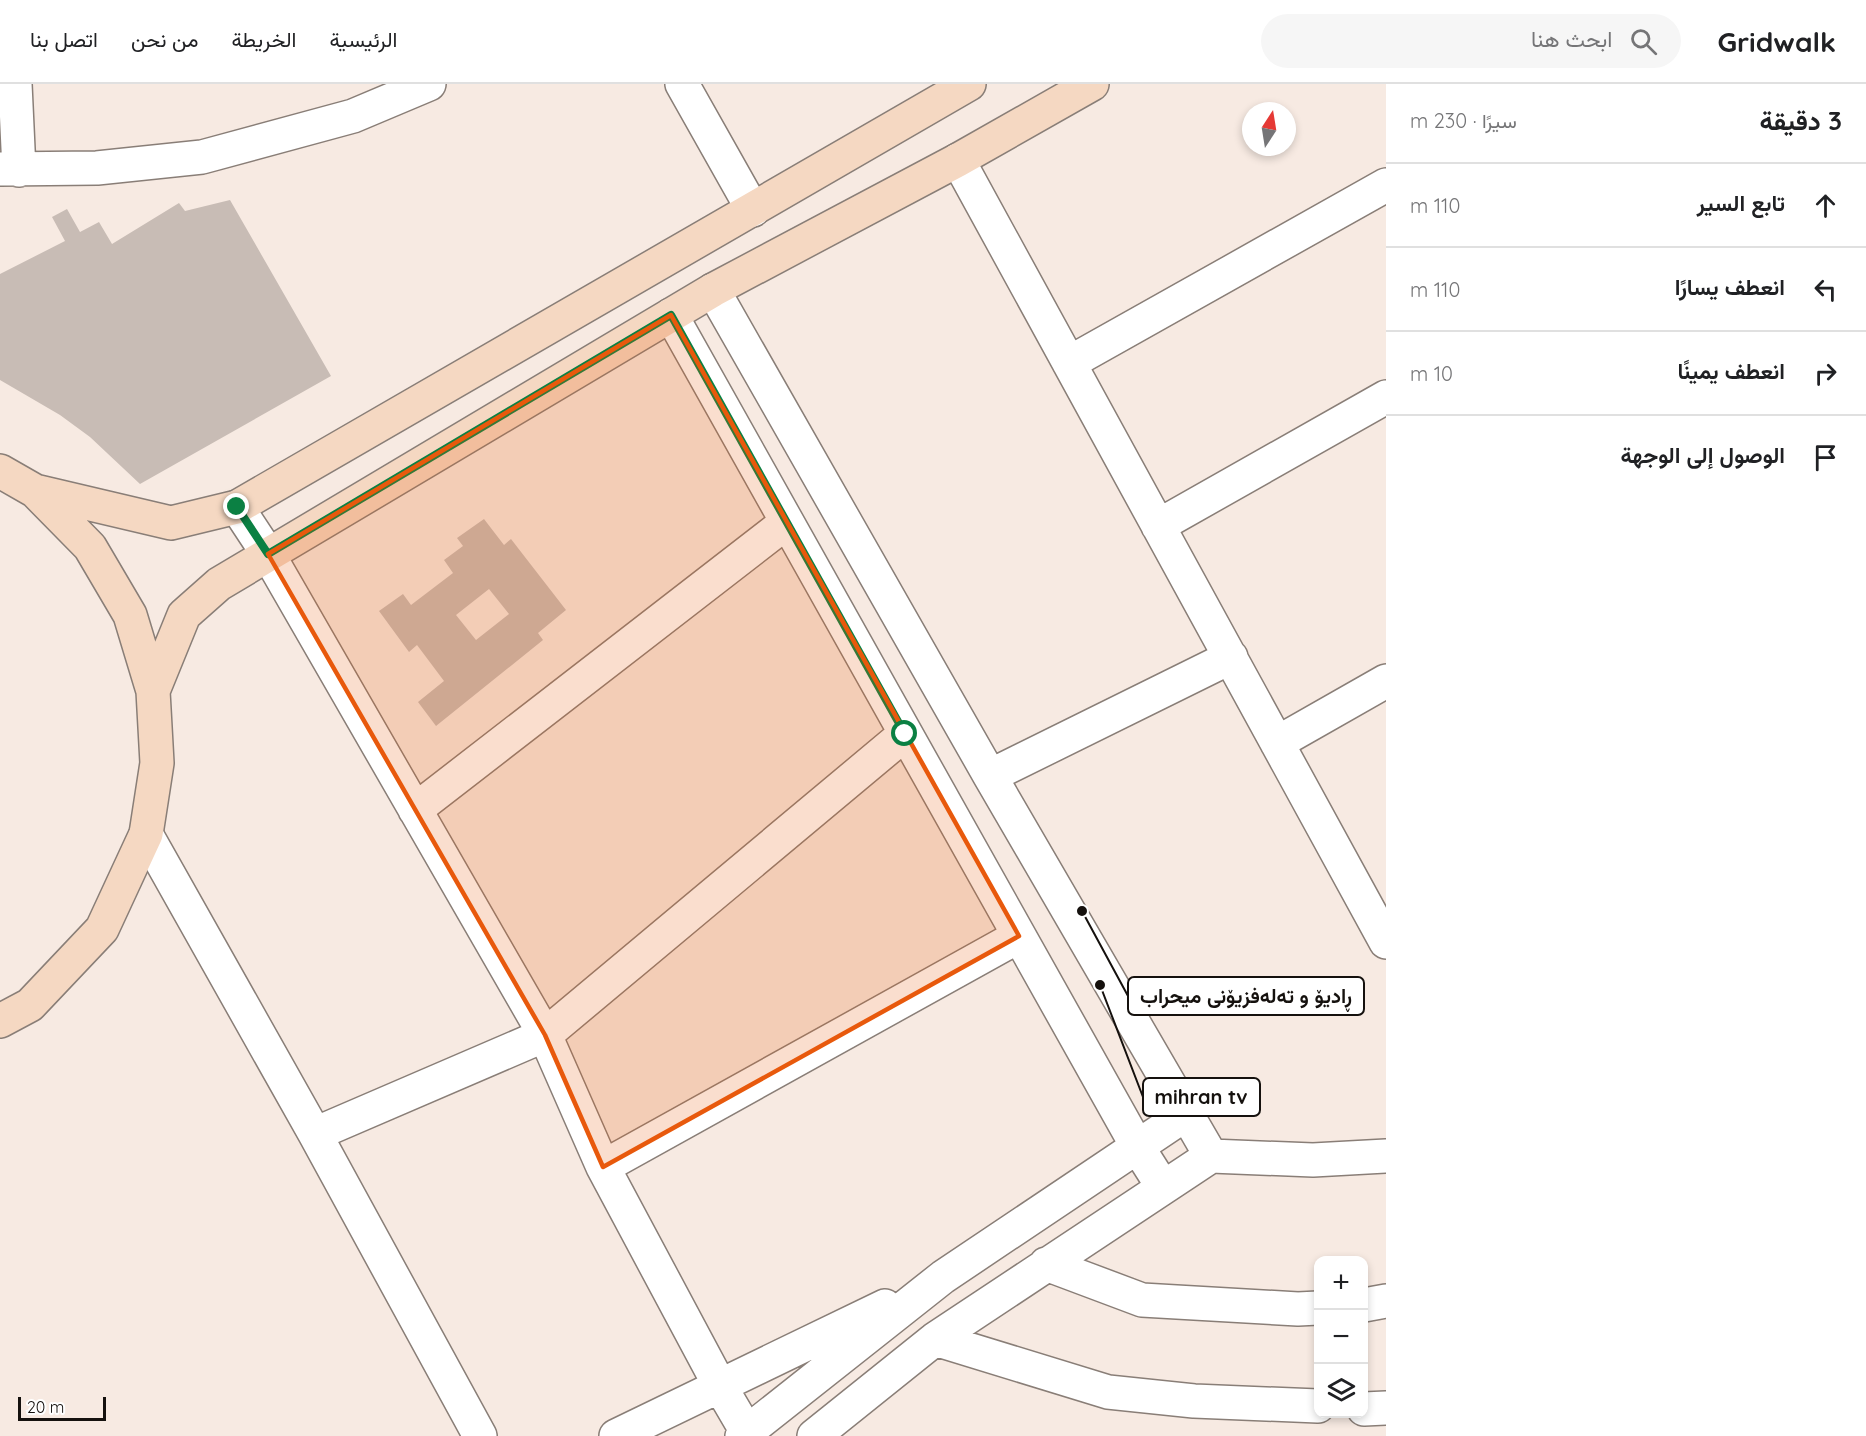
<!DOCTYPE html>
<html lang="ar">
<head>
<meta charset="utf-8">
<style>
	:root { --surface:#fff; --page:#f6f6f6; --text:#202124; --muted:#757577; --line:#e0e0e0 }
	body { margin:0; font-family:Quicksand,Vazirmatn,sans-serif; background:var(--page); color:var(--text); direction:rtl }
	.controls { position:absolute; right:18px; bottom:18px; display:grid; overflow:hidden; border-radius:12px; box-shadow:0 3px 9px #0003 }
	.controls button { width:54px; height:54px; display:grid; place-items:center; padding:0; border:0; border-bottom:2px solid var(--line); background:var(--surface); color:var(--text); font:30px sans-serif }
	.compass { position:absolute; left:1242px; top:18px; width:54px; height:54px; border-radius:50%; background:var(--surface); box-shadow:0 3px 9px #0003; rotate:12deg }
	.scale { position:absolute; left:18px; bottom:15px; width:88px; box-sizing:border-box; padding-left:6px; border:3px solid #15110e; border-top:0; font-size:16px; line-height:21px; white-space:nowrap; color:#15110e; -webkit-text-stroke:4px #fff; paint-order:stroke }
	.stop { position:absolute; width:18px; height:18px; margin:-14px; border:4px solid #0b8043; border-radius:50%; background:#fff }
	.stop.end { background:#0b8043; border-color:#fff; box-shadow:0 2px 6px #0008 }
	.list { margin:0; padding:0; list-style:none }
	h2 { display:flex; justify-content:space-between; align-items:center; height:78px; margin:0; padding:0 24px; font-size:26px }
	h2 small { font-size:20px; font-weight:400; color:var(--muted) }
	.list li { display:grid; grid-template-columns:39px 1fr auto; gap:18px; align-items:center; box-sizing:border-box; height:84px; padding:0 24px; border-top:2px solid var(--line) }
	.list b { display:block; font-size:22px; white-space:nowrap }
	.list em { font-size:20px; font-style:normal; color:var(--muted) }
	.icon { flex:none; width:33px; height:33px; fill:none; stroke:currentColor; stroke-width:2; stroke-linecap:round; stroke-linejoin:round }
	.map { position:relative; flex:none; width:1386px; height:1352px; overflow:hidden; direction:ltr }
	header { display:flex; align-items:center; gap:36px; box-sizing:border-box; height:84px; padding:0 30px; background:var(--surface); border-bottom:2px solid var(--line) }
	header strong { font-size:28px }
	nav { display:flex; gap:33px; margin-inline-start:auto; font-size:21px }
	.search { width:420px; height:54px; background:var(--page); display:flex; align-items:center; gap:15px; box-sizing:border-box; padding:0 21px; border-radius:33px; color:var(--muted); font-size:22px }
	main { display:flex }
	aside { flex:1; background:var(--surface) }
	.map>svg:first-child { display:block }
	.building { fill:#c8bcb5; fill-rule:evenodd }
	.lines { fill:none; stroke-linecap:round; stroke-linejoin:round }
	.street-casing { stroke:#897e77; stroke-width:36 }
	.secondary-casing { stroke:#897e77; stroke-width:36 }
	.street { stroke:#fff; stroke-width:33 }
	.secondary { stroke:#f5d8c2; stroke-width:33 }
	.route { stroke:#0b8043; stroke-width:8 }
	.marked { fill:#e8590c; fill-opacity:0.2; stroke:#e8590c; stroke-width:4.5; stroke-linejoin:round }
	.leader { fill:none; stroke:#15110e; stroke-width:2 }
	.callout-dot { fill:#15110e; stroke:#fff; stroke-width:2 }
	.callout { fill:#fff; stroke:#15110e; stroke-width:2 }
	.callout-label { font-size:20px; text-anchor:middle; font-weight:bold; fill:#15110e }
</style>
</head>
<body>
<header>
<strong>Gridwalk</strong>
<div class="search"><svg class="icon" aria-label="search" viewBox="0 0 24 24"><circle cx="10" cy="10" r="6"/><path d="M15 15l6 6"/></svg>ابحث هنا</div>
<nav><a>الرئيسية</a><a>الخريطة</a><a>من نحن</a><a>اتصل بنا</a></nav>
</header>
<main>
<aside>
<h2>3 دقيقة<small>سيرًا · 230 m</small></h2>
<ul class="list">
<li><svg class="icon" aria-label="ahead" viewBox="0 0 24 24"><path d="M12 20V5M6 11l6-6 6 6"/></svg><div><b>تابع السير</b></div><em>110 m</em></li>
<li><svg class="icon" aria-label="left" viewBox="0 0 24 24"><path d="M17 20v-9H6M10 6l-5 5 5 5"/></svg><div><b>انعطف يسارًا</b></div><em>110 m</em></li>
<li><svg class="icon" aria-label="right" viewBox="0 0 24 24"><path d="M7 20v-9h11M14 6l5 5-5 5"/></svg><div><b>انعطف يمينًا</b></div><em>10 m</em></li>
<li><svg class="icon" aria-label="arrive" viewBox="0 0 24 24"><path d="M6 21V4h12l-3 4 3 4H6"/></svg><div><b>الوصول إلى الوجهة</b></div></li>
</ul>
</aside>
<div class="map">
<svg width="1386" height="1352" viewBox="0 0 1386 1352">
	<rect width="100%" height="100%" fill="#f7eae2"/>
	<path class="building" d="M230,116L331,292L140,400L90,353L60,331L0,296V190L65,157L52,133L67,125L80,148L99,138L112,160L179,119L185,127Z
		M484,435L504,461L511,455L566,526L538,549L543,556L436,642L418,618L444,597L417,561L409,568L379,527L403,510L411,521L453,489L444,476L463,462L457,454ZM489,505L509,530L476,556L456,531Z"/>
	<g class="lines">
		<g class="street-casing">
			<path id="street" d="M15,0L19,86
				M682,0L753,126
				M958,76L1386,858
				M0,85L97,84L202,73L353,32L429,0
				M713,206L990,692L1211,1072
				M671,231L1137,1062L1163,1103
				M1069,279L1386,101
				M237,423L268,470L545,951L603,1083L720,1302L747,1348
				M1158,442L1386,313
				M1277,659L1386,597
				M990,692L1231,573
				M415,726L787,438
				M146,750L315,1050L480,1352
				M315,1050L545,951L905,650
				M603,1083L1019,852
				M1046,1180L1142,1216L1298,1225L1318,1224
				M1364,1221L1386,1217
				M935,1255L1108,1308L1194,1317L1318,1322
				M1364,1325L1386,1324
				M616,1352L885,1222
				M742,1352L943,1193L1186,1030
				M814,1352L935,1255L1211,1072L1313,1076L1386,1072"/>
		</g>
		<g class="secondary-casing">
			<path id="secondary" d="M0,387L35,407L90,463L130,531L153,607L157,679L146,750L102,845L30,921L0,937
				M35,407L171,439L237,423L969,0
				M153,607L184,531L219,500L713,206L958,76L1092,0"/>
		</g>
		<use href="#street" class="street"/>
		<use href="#secondary" class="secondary"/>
	</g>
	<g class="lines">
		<path class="route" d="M237,423L268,470L671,231L905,650"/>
	</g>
	<path class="marked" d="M671,231L1019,852L603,1083L545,951L268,470Z"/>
	<path class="leader" d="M1082 827L1128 912M1100 901L1143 1013"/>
	<g class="callout-dot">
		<circle cx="1082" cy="827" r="6"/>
		<circle cx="1100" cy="901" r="6"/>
	</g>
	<g class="callout">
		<rect x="1128" y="893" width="236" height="38" rx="6"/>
		<rect x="1143" y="994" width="117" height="38" rx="6"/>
	</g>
	<g class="callout-label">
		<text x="1246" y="919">ڕادیۆ و تەلەفزیۆنی میحراب</text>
		<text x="1201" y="1020">mihran tv</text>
	</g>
</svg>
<div class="controls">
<button>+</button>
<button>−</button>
<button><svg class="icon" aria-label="layers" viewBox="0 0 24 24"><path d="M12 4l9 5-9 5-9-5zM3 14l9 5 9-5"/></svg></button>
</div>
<svg class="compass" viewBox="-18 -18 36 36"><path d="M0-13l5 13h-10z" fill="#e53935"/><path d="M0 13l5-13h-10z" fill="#757577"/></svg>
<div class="scale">20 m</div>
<div class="stop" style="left:905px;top:650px"></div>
<div class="stop end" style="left:237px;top:423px"></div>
</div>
</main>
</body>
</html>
